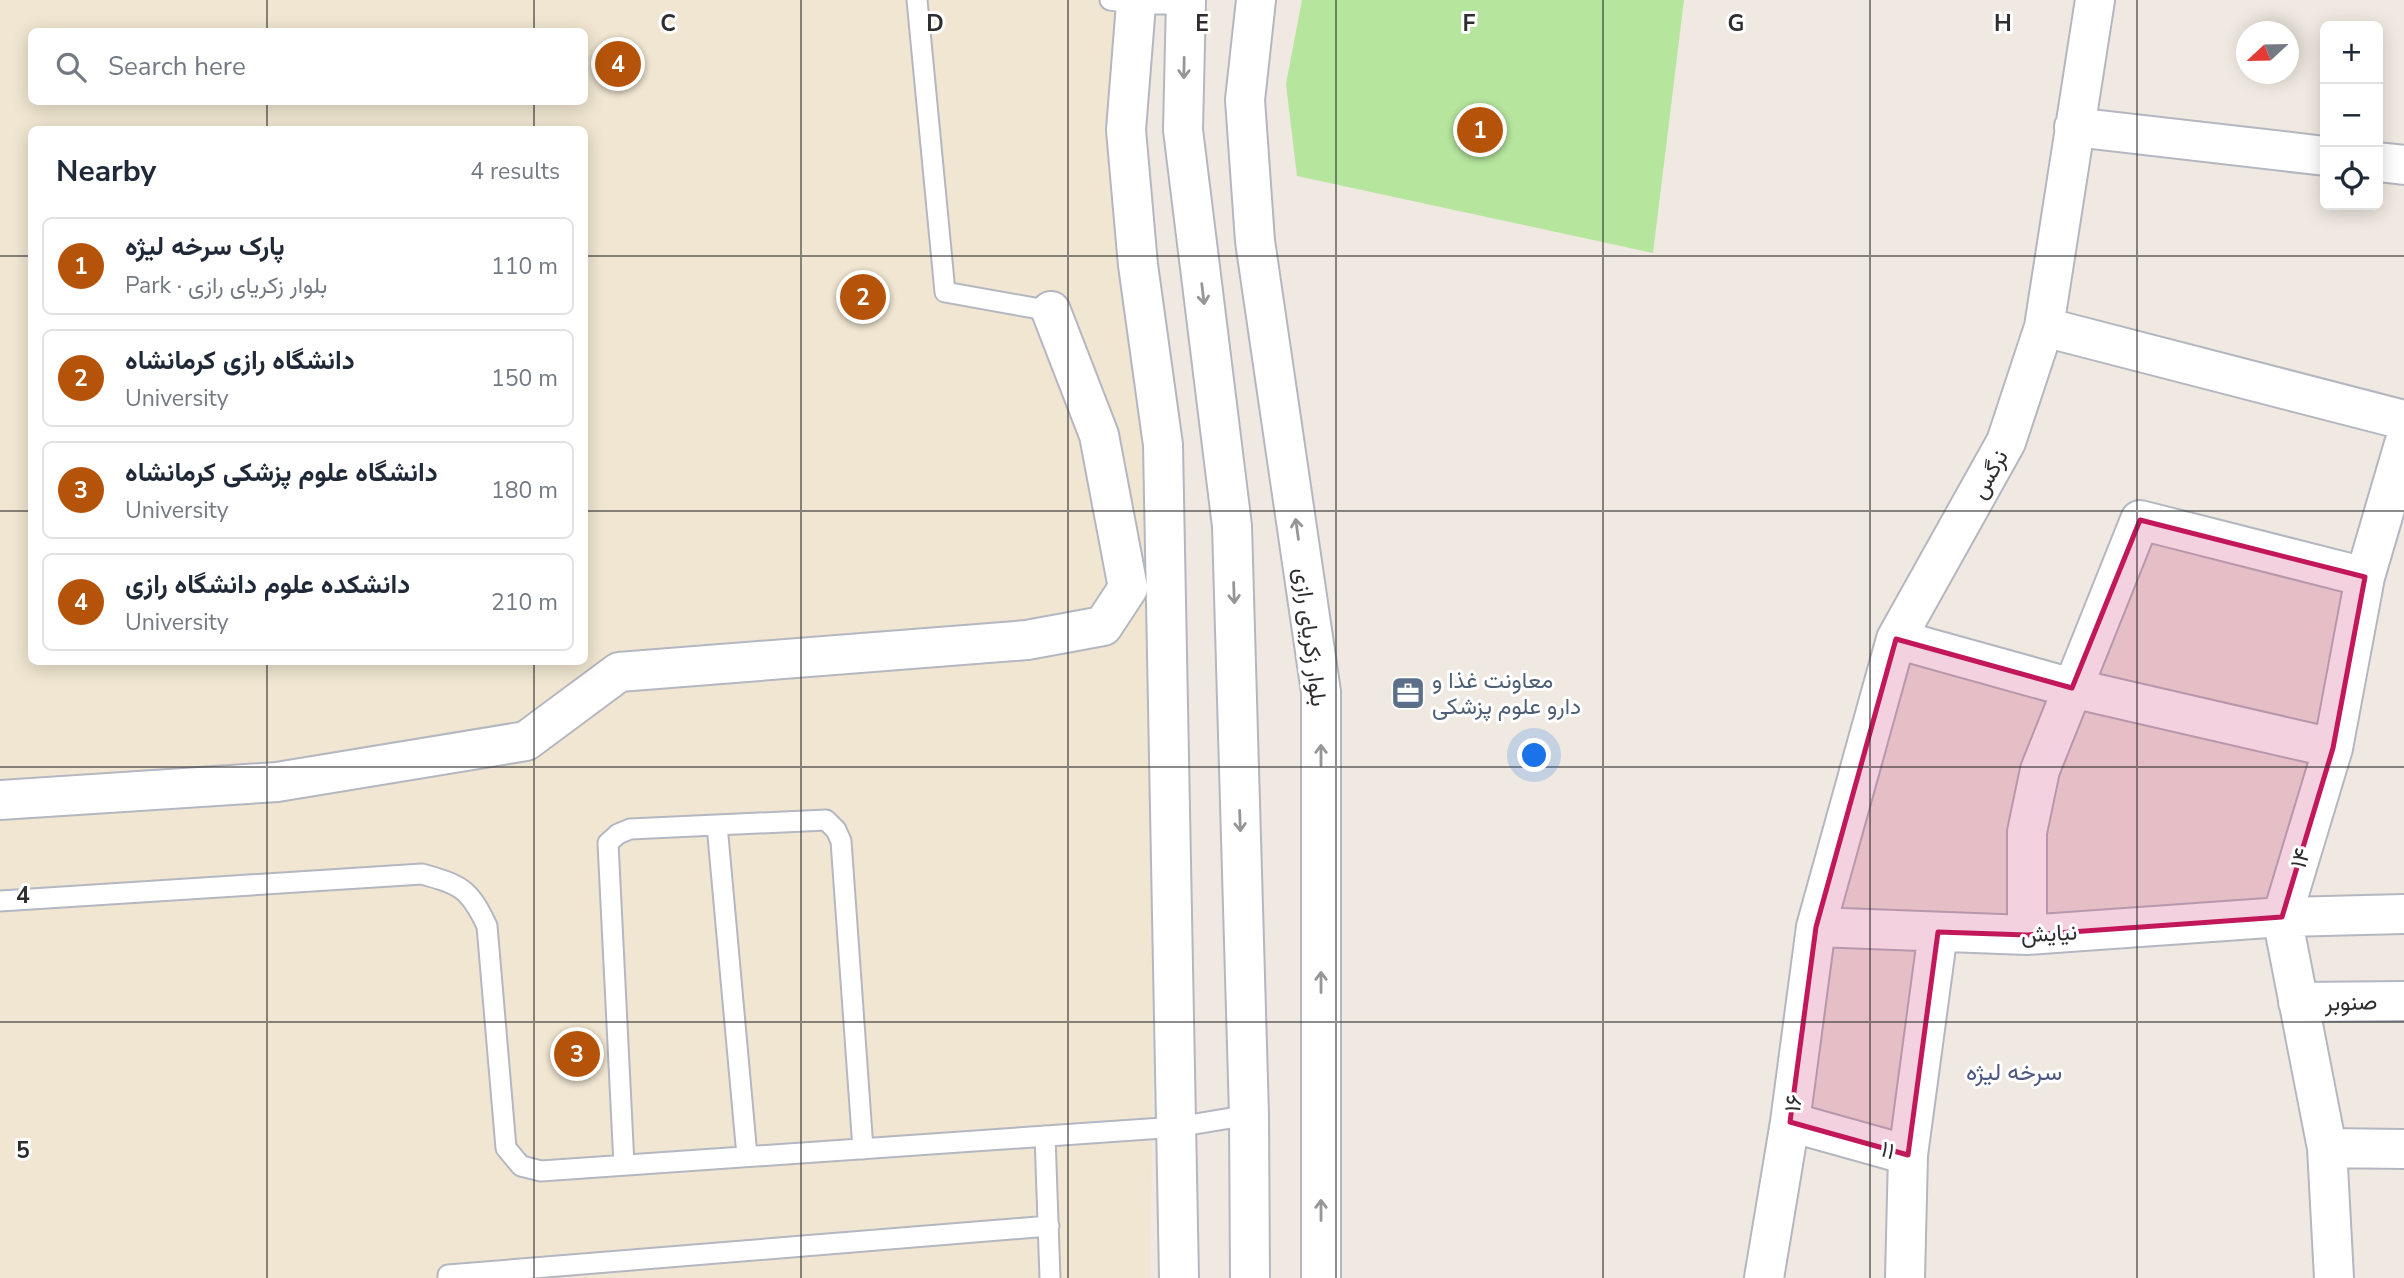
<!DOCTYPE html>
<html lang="en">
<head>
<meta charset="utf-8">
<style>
	:root { --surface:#fff; --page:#f2f2f3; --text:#1f2937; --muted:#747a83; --line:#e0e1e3; --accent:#b45309 }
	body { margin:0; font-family:"Nunito Sans",Vazirmatn,sans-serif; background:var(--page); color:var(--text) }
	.controls { position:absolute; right:21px; top:21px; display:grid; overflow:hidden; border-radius:10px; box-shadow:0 4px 18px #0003 }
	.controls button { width:63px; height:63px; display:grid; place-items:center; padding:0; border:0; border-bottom:2px solid var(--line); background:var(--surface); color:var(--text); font:35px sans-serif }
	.compass { position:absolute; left:2236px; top:21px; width:63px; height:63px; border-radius:50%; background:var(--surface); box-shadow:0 4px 18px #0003; rotate:248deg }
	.you { position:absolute; left:1535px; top:756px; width:24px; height:24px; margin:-18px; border:5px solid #fff; border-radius:50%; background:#1a73e8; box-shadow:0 0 0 10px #1a73e833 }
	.badge { display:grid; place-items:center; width:46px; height:46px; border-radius:50%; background:var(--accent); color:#fff; font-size:23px; font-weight:700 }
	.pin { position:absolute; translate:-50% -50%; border:4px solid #fff; box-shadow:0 2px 7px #0006 }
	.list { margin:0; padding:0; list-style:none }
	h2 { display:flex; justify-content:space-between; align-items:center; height:91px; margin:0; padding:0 28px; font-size:30px }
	h2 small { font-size:23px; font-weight:400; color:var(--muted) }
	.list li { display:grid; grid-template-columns:46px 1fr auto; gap:21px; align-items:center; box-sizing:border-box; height:98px; margin:0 14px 14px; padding:0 14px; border:2px solid var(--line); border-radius:10px }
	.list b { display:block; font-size:26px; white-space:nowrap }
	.list p { margin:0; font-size:23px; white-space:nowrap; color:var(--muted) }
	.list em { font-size:23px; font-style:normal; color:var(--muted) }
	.icon { flex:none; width:38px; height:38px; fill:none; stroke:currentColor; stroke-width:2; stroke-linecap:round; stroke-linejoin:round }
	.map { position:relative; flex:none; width:2404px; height:1278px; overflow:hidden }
	.search { position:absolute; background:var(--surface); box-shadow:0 4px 18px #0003; left:28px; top:28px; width:560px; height:77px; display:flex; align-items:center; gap:18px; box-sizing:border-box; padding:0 24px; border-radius:10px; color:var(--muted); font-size:26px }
	.panel { position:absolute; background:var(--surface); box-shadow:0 4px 18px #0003; left:28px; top:126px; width:560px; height:539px; border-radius:10px }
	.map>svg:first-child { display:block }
	.education { fill:#f0e6d1; fill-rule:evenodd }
	.green { fill:#b6e59e }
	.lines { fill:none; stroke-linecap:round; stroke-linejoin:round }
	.lane-casing { stroke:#b4b7c1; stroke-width:23 }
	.street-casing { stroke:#b4b7c1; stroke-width:42 }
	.secondary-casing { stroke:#b4b7c1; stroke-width:42 }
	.lane { stroke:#fff; stroke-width:19 }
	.street { stroke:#fff; stroke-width:38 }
	.secondary { stroke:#fff; stroke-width:38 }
	.oneway { stroke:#969696 }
	.marked { fill:#c2185b; fill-opacity:0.2; stroke:#c2185b; stroke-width:5; stroke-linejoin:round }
	.grid { fill:none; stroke:#2e2e2e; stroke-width:2; stroke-opacity:0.55 }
	.labels { text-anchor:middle; stroke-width:6; stroke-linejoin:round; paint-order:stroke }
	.street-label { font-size:23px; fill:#2e2e2e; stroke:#fff }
	.service-label { font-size:23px; fill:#4e5e75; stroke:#fff; text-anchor:start }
	.neighbourhood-label { font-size:24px; fill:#4d5680; stroke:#fff }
	.grid-label { font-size:23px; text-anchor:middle; font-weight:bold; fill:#2e2e2e; stroke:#fff; stroke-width:6; stroke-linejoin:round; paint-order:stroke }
</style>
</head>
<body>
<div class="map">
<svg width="2404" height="1278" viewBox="0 0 2404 1278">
	<rect width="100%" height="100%" fill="#efe9e1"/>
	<path class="education" d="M0,0H1137L1159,659L1150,1278H0ZM32,32H584V102H32ZM32,130H584V662H32Z"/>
	<path class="green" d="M1302,0H1684L1653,253L1297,176L1286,84Z"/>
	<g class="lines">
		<g class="lane-casing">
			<path id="lane" d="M917,0L945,292L1051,311
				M1110,0L1136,4H1185
				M717,825L747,1156
				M0,901L422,874C461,885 469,888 487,926L506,1148L521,1166L541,1171L1177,1127L1249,1115
				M1045,1136L1050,1278
				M624,1165L608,843L618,834L630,829L826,820L836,830L841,841L863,1149
				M448,1278V1275L1049,1226"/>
		</g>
		<g class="street-casing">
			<path id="street" d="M1136,4L1126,130L1138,265L1163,445L1179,1278
				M2074,127L2325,156
				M2378,162L2404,165
				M2044,327L2404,420
				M1896,639L2072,688L2333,748
				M0,800L277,782L526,741L619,672L1027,640L1103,626L1128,588L1099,435L1051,311
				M1816,927L2027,935L2282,917L2404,914
				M2027,935V832L2040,770L2140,520L2365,577
				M2298,1002L2404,1001
				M1790,1122L1908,1155L1905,1278
				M2327,1148L2404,1149
				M1908,1155L1938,932
				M1764,1278L1790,1122L1816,927L1896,639L2006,442L2044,327L2095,0
				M2334,1278L2327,1148L2282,917L2333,748L2365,577L2404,444"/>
		</g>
		<g class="secondary-casing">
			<path id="secondary" d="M1186,0L1183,130L1232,526L1249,1115L1250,1278
				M1256,0L1245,100L1255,241L1321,692V1278"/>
		</g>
		<use href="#lane" class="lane"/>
		<use href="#street" class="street"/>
		<use href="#secondary" class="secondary"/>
	</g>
	<defs><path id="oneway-shaft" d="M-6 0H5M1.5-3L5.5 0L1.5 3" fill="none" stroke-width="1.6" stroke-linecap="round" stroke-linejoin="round" transform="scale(1.75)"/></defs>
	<g class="oneway">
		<use href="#oneway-shaft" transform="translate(1184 68) rotate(91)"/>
		<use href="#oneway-shaft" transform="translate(1203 294) rotate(83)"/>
		<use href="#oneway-shaft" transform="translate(1297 529) rotate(-98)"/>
		<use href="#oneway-shaft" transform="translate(1234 593) rotate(88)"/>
		<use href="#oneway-shaft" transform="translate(1321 755) rotate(-90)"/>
		<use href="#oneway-shaft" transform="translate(1240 821) rotate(88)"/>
		<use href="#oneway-shaft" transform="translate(1321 982) rotate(-90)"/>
		<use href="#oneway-shaft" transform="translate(1321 1210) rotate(-90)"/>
	</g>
	<path class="marked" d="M2140,520L2365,577L2333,748L2282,917L2027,935L1938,932L1908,1155L1790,1122L1816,927L1896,639L2072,688Z"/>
	<path class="grid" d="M267,0V32M534,0V32M801,0V1278M1068,0V1278M1336,0V1278M1603,0V1278M1870,0V1278M2137,0V1278M267,102V130M534,102V130M0,256H32M584,256H2404M0,511H32M584,511H2404M267,662V1278M534,662V1278M0,767H2404M0,1022H2404"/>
	<defs>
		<g id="office-square" transform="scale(1.75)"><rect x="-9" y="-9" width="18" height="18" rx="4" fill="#5c6f8a" stroke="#fff"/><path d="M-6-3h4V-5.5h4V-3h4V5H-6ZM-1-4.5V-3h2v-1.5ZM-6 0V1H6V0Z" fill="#fff"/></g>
	</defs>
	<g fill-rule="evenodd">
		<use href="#office-square" x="1408" y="693"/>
	</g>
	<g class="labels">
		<g class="street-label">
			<text transform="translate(1989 474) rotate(-61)" y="8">نرگس</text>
			<text transform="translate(1311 637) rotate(83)" y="8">بلوار زکریای رازی</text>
			<text transform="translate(2300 858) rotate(-73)" y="8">۱۴</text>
			<text transform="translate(2049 933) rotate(-3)" y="8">نیایش</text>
			<text transform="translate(2351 1002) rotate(-1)" y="8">صنوبر</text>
			<text transform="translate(1793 1103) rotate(-82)" y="8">۱۶</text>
			<text transform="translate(1888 1150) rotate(16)" y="8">۱۱</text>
		</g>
		<g class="service-label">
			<text x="1432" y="688">معاونت غذا و<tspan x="1432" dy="26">دارو علوم پزشکی</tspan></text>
		</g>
		<g class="neighbourhood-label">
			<text x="2014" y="1080">سرخه لیژه</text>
		</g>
	</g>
	<g class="grid-label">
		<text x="668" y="31">C</text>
		<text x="935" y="31">D</text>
		<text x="1202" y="31">E</text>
		<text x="1469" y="31">F</text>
		<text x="1736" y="31">G</text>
		<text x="2003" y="31">H</text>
		<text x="23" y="903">4</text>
		<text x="23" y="1158">5</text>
	</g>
</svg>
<div class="controls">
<button>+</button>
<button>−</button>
<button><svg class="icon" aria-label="locate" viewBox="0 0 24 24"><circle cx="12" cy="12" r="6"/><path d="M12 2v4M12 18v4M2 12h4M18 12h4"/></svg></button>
</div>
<svg class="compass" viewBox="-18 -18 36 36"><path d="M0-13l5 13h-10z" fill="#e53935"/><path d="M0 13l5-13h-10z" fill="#747a83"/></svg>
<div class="you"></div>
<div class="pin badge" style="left:1480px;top:130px">1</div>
<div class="pin badge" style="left:863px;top:297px">2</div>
<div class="pin badge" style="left:577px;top:1054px">3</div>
<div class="pin badge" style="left:618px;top:64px">4</div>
<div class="search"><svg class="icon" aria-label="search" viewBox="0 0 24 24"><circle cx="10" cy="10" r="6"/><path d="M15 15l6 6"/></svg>Search here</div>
<section class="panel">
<h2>Nearby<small>4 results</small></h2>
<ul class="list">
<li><span class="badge">1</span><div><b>پارک سرخه لیژه</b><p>Park · بلوار زکریای رازی</p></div><em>110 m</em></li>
<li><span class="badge">2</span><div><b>دانشگاه رازی کرمانشاه</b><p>University</p></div><em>150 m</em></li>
<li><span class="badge">3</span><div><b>دانشگاه علوم پزشکی کرمانشاه</b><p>University</p></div><em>180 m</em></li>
<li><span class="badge">4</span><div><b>دانشکده علوم دانشگاه رازی</b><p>University</p></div><em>210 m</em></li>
</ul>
</section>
</div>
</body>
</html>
